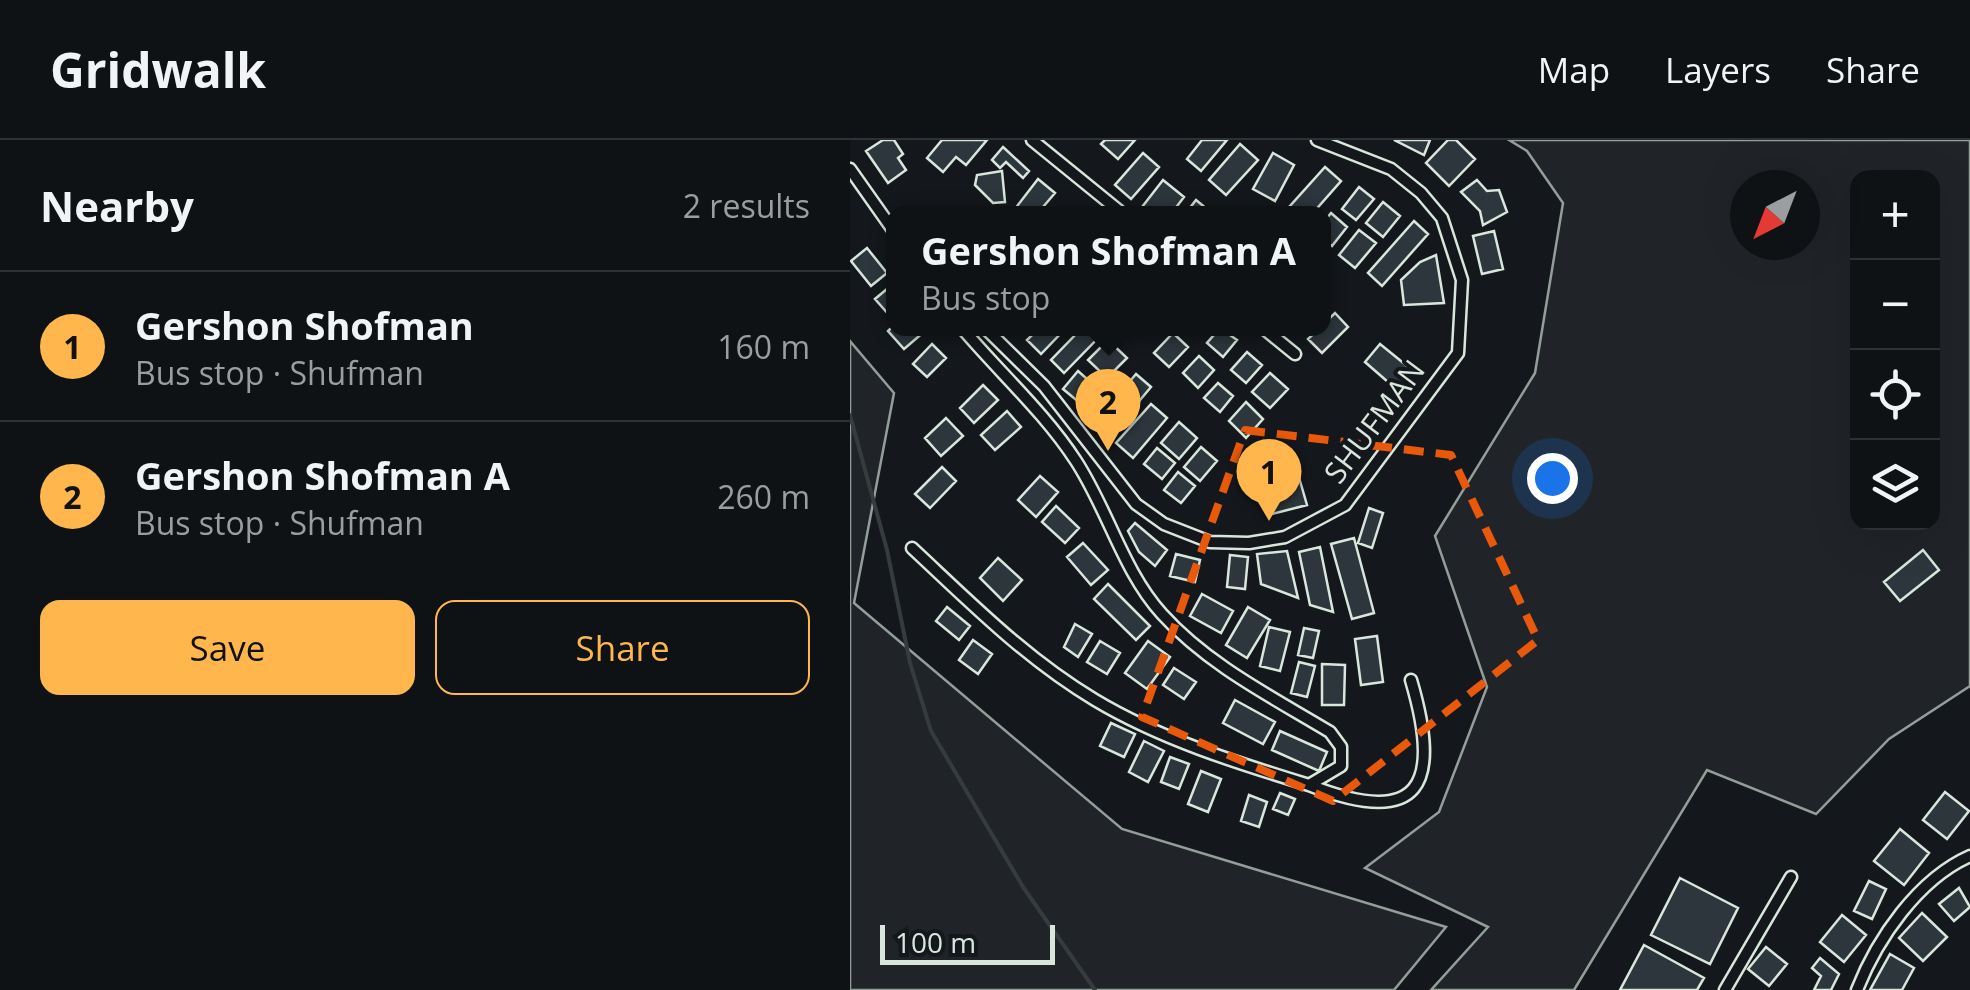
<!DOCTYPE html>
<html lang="en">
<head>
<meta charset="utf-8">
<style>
	:root { --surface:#0f1215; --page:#1d2022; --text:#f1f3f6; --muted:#9b9ea0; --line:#2f3234; --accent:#ffb74d }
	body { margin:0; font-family:"Open Sans",sans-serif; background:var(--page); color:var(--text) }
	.controls { position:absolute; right:30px; top:30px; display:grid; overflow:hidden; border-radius:20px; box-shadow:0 10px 40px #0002 }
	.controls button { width:90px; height:90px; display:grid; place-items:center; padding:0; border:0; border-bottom:2px solid var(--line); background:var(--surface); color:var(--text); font:50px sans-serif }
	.compass { position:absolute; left:880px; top:30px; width:90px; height:90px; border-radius:50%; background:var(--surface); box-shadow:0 10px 40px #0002; rotate:222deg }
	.scale { position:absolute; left:30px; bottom:25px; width:175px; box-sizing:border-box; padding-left:10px; border:5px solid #d8e6dc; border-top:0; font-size:28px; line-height:35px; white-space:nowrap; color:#d8e6dc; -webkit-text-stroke:8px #14181c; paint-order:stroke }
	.you { position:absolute; left:702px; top:338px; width:35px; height:35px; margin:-25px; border:8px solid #fff; border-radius:50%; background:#1a73e8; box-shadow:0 0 0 15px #1a73e833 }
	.badge { display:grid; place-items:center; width:65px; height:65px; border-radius:50%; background:var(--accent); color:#111; font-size:32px; font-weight:700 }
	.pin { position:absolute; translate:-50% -82px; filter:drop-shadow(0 2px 5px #0008) }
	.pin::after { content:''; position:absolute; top:52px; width:35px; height:30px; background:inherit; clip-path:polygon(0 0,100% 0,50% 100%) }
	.popup { position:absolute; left:36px; top:66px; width:445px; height:130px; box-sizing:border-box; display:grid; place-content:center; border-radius:20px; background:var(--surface); filter:drop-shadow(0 2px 8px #0005); font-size:32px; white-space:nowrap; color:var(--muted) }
	.popup b { font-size:38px; color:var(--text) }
	.popup::after { content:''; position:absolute; left:50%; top:100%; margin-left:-20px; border:20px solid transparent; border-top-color:var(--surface) }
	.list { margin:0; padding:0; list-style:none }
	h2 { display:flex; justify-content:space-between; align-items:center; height:130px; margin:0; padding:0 40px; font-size:42px }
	h2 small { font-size:32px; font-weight:400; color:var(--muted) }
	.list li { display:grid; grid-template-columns:65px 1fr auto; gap:30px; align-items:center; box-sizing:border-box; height:150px; padding:0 40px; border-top:2px solid var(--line) }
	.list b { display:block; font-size:38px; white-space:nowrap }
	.list p { margin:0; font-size:32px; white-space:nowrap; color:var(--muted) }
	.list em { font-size:32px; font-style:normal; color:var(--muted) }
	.actions { display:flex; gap:20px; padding:30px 40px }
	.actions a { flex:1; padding:22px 0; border:2px solid var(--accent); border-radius:20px; text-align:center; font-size:35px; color:var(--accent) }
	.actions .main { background:var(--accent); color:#111 }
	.icon { flex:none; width:55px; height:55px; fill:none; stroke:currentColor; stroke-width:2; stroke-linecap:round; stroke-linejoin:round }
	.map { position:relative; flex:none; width:1120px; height:850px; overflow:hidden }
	header { display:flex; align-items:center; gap:60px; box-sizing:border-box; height:140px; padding:0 50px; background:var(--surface); border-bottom:2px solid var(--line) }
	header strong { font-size:48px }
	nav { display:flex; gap:55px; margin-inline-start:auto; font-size:35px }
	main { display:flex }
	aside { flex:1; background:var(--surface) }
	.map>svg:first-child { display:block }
	.green { fill:#202428; stroke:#939e99; stroke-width:2.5; fill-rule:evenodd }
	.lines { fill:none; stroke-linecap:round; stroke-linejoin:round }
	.stream { stroke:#363b3e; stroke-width:4 }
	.building { fill:#2c363c; stroke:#d8e6dc; stroke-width:2.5 }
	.street-casing { stroke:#d8e6dc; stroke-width:15 }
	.street { stroke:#14181c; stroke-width:10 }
	.marked { fill:none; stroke:#e8590c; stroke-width:8; stroke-dasharray:20 12; stroke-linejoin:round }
	.labels { text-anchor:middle; stroke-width:8; stroke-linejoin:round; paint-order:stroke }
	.street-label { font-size:30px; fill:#d8e6dc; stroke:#14181c }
</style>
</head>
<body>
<header>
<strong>Gridwalk</strong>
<nav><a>Map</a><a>Layers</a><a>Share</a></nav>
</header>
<main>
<aside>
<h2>Nearby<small>2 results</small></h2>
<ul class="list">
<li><span class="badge">1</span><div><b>Gershon Shofman</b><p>Bus stop · Shufman</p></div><em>160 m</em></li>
<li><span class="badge">2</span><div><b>Gershon Shofman A</b><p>Bus stop · Shufman</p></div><em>260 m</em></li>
</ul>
<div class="actions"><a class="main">Save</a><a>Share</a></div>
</aside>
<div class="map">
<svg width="1120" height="850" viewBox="0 0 1120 850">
	<rect width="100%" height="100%" fill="#14181c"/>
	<path class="green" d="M659,0H1120V546L1039,599L966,674L857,630L724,850H581L638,787L515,728L589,672L637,547L585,396L685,233L713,63L677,11ZM1008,38H1082V382H1008ZM895,45H955V105H895Z
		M0,201L44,253L4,463L272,689L596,787L544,850H0Z"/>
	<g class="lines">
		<path class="stream" d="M0,275L37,410L60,523L81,591L173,747L245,850"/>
	</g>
	<path class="building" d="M33,0H44L53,14L48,18L56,30L38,43L16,11Z
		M92,0H137L116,25L106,17L93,32L77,18Z
		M255,0H285L268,19L251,4Z
		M352,0H377L351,31L337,19Z
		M544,0H580L574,15Z
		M598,0H606L625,19L599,46L576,23Z
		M390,4L408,20L376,55L359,40Z
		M153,7L179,31L173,38L156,22L150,28L142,20Z
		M293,13L309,27L281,59L265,45Z
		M423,13L444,25L425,61L403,49Z
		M475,27L491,41L462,74H448L440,66Z
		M152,31L155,62L143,63L125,45L127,35Z
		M188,39L205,53L187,74H161Z
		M313,40L334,57L321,74H300L292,67Z
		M627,40L637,51L649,50L657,72L633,85L630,71L611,52Z
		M509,47L524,59L506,80L492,69Z
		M346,60L363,74H335Z
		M533,62L550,76L533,97L516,83Z
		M481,73L497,87L482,106L473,99V83Z
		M564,81L578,94L532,146L518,133Z
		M509,90L526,103L505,128L489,115Z
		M644,91L653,129L632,134L623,96Z
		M17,108L37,133L21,146L1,121Z
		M586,115L594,163L554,165L551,140L570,122Z
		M43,144V171L39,175L25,159Z
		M485,173L498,187L472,213L458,199Z
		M43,186V188L74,192L54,209L38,191Z
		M189,188H216L191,214L177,200Z
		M232,188H246L252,194L214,233L201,220Z
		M370,188L387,200L373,217L357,203Z
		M323,193L338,207L319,227L304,213Z
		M258,200L277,218L257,238L238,220Z
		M82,204L96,218L77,237L63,224Z
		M530,204L562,230L546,249L515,222Z
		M397,212L412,225L396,243L381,230Z
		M349,216L364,230L348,248L333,233Z
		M228,231L245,246L230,263L213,249Z
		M420,233L438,249L420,268L402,252Z
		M286,234L301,247L280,272L265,259Z
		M368,243L383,256L370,272L354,258Z
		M133,245L148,260L124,283L110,268Z
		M396,262L413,279L396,298L379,281Z
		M257,263L273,278L255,297L239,283Z
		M301,264L317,278L283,318L266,303Z
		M157,271L171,287L145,310L131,295Z
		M96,278L113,296L91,316L75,298Z
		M329,282L347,298L329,319L311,303Z
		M351,307L367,321L350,341L334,327Z
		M307,308L325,323L312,339L294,324Z
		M92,327L106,341L80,368L65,354Z
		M328,332L345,346L331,363L314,350Z
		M448,334L457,365L422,374L414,343Z
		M190,336L208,352L186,377L168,360Z
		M206,366L229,388L215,403L192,382Z
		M519,368L533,373L522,408L508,403Z
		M285,383L317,410L305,426L289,412L278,391Z
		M504,398L524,473L502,479L481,404Z
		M233,403L258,430L241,445L217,417Z
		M470,407L483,472L460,465L449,412Z
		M1073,410L1089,430L1050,461L1034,442Z
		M437,411L448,458L411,444L407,414Z
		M326,414L350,420L345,442L320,436Z
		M380,415L398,417L395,449L377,447Z
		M148,418L172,440L153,461L130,438Z
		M258,444L300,486L286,500L244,459Z
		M352,454L383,471L371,493L340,476Z
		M97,467L120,486L109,500L86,481Z
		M398,467L420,480L397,518L376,505Z
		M225,484L242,494L228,517L214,507Z
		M419,487L440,492L430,531L410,526Z
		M454,488L469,491L463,518L448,515Z
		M527,496L533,542L511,545L505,499Z
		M123,500L142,514L128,534L109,520Z
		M250,501L270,513L257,534L237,522Z
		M298,501L320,517L297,549L275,533Z
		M449,522L465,526L457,557L441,553Z
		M472,524L495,525L494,565H472Z
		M324,528L346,542L334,559L313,545Z
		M385,560L425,582L413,604L373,583Z
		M261,583L285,594L274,617L250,606Z
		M430,591L477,612L469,631L422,610Z
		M294,601L314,611L298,642L279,632Z
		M320,617L339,624L329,649L311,642Z
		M351,631L371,639L358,672L338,664Z
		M1095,652L1119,671L1097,699L1073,680Z
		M430,653L445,659L438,675L423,669Z
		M399,655L417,662L409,687L391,681Z
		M1050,689L1079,713L1054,745L1024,721Z
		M830,738L888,768L860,824L801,795Z
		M1019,741L1036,749L1022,779L1004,771Z
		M1109,748L1120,767L1104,781L1089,764Z
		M1072,773L1097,797L1073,821L1049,798Z
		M992,775L1016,795L994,822L970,802Z
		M794,805L854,838L847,850H770Z
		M916,807L937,824L919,846L898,829Z
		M1040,814L1064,828L1052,850H1020Z
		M970,818L989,834L981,850H964L971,836L962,828Z"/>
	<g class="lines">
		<g class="street-casing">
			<path id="street" d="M182,0L273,74
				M0,29L43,90
				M135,188L194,246L286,364L314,384L360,402L399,403L435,397L495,365L608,213L612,140L592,78L571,53L541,29L467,0
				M413,188L445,214
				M62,408C120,462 176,519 245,560C310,599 387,623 459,645L491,626V607L480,592C422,557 358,525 312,474C273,431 258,370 226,321C194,272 150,233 112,188
				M459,645C571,689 592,645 561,540
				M875,850L941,737
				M1007,850C1027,799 1068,739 1120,716"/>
		</g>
		<use href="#street" class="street"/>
	</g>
	<path class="marked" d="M395,290L601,315L688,500L483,661L292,577Z"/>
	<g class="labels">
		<g class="street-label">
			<text transform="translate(525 282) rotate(-53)" y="10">SHUFMAN</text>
		</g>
	</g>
</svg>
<div class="controls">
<button>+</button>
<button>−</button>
<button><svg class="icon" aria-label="locate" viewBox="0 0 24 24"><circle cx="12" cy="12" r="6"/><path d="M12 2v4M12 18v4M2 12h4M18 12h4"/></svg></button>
<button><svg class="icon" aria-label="layers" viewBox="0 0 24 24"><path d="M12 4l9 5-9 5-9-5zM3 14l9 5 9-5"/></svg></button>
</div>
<svg class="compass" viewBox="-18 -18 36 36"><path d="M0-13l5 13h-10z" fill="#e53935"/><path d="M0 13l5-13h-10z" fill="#9b9ea0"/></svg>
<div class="scale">100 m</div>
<div class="you"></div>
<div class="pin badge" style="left:419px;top:381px">1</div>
<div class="pin badge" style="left:258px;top:311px">2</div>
<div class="popup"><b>Gershon Shofman A</b>Bus stop</div>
</div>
</main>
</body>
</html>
